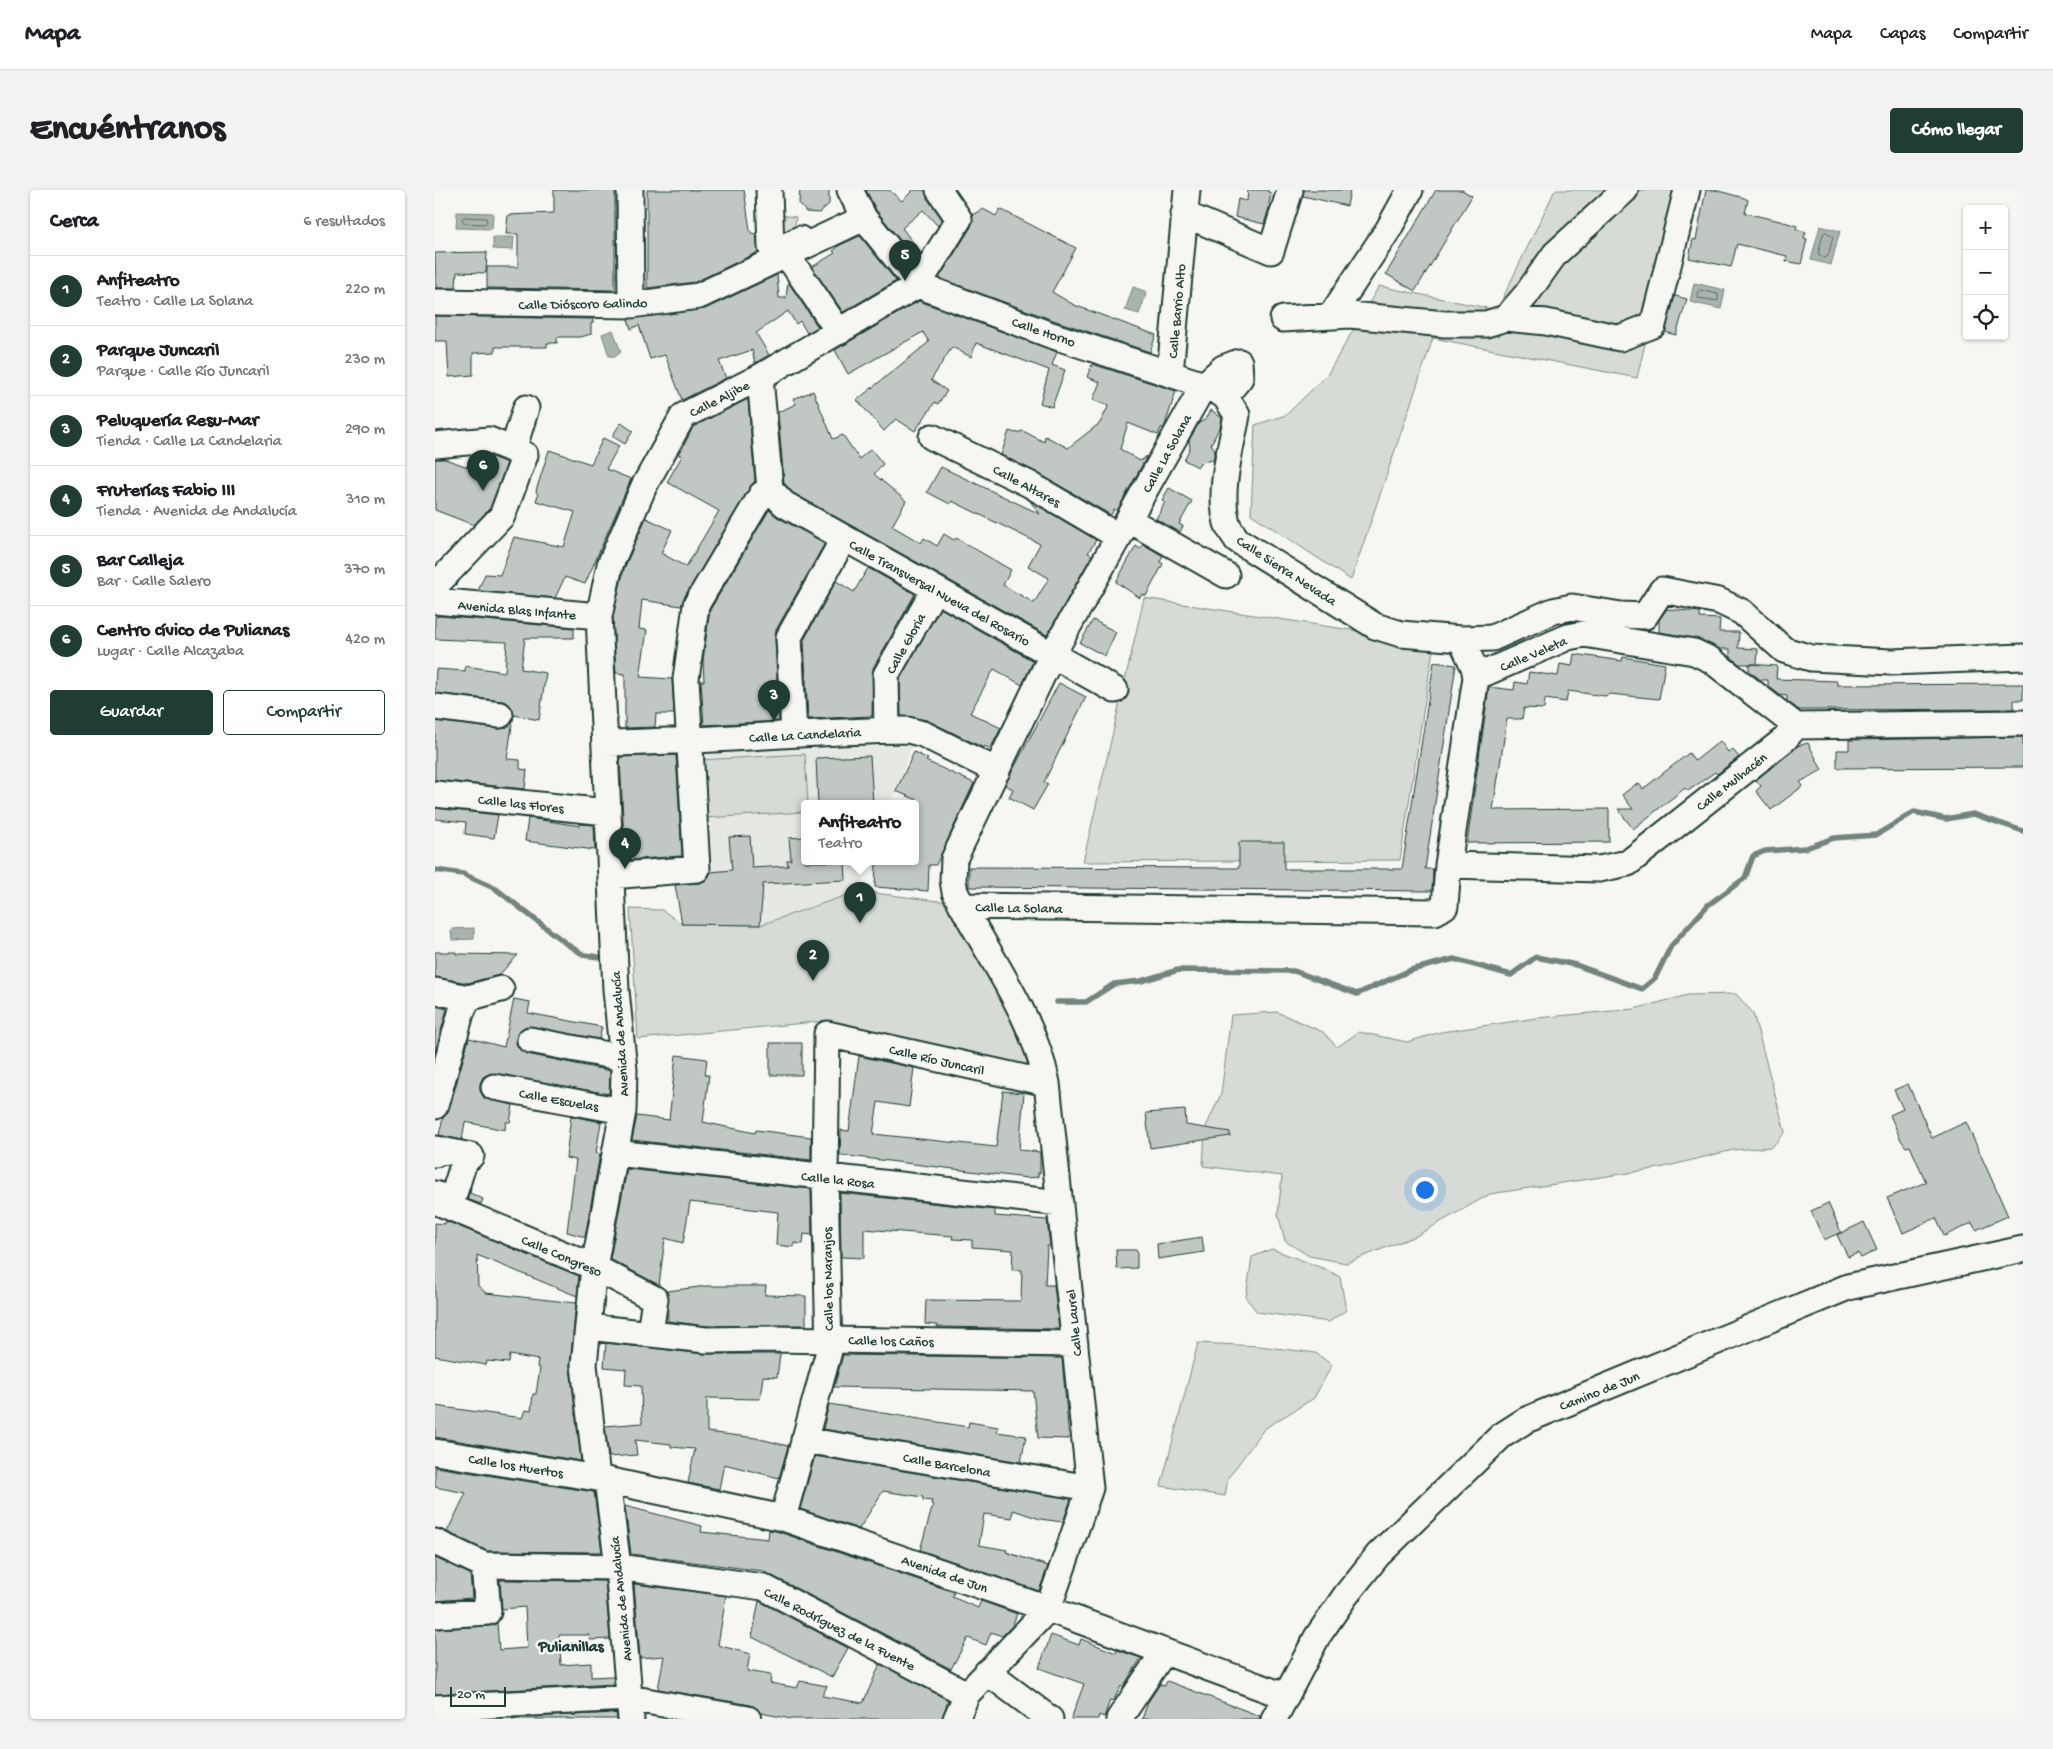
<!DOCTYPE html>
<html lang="es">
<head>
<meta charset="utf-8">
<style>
	:root { --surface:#fff; --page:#f2f2f2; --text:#202124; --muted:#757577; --line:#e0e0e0; --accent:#1f3d34 }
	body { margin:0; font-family:"Gochi Hand",sans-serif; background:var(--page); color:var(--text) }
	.controls { position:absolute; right:15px; top:15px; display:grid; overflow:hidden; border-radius:5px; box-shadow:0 1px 4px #0004 }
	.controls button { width:45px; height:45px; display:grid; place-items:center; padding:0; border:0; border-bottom:1px solid var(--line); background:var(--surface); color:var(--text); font:25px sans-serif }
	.scale { position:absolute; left:15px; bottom:12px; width:56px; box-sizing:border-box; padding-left:5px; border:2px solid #1f3d34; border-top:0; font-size:14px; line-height:18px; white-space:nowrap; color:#1f3d34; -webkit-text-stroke:4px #f6f6f2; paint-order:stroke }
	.you { position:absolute; left:989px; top:999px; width:18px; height:18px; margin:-12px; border:4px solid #fff; border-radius:50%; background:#1a73e8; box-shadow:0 0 0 8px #1a73e833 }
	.badge { display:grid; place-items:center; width:32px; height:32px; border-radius:50%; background:var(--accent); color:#fff; font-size:16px; font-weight:700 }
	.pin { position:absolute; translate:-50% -41px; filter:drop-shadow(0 1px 2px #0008) }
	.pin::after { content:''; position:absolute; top:26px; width:18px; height:15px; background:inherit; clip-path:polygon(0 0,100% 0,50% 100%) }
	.popup { position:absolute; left:366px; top:610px; width:118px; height:65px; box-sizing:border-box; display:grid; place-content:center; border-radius:5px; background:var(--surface); filter:drop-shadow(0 1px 4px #0005); font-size:16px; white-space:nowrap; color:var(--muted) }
	.popup b { font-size:19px; color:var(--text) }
	.popup::after { content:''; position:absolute; left:50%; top:100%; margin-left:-10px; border:10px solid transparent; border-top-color:var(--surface) }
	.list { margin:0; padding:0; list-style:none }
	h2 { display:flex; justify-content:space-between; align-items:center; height:65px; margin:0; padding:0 20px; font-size:21px }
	h2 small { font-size:16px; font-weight:400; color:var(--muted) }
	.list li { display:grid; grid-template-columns:32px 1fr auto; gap:15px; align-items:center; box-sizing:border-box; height:70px; padding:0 20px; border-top:1px solid var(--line) }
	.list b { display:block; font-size:19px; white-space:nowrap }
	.list p { margin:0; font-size:16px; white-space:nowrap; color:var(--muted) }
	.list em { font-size:16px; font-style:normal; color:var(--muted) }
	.actions { display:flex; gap:10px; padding:15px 20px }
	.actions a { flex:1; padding:11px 0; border:1px solid var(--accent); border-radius:5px; text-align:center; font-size:18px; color:var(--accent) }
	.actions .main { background:var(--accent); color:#fff }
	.icon { flex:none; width:28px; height:28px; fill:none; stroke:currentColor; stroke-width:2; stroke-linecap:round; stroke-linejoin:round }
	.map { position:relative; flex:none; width:1588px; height:1529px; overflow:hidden; border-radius:5px }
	header { display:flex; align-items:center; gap:30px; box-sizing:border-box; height:70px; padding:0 25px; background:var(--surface); border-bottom:1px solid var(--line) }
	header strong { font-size:24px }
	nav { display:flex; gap:28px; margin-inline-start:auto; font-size:18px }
	.intro { display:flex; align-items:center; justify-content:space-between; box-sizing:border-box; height:120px; padding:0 30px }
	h1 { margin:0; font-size:35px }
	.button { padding:12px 22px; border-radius:5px; background:var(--accent); color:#fff; font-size:18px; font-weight:700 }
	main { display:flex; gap:30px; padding:0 30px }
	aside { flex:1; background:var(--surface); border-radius:5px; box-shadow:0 1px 4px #0004 }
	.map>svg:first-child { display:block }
	.built { fill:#e6e8e4 }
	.green { fill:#d6dbd6; stroke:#7a8c85 }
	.water { fill:#aab3ae; stroke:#72847d }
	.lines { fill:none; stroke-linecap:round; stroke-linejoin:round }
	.shore { stroke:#576c65; stroke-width:1 }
	.stream { stroke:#72847d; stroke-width:5.5 }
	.building { fill:#c1c8c3; stroke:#1f3d34 }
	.minor-casing { stroke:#1f3d34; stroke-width:29 }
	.minor { stroke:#f6f6f2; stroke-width:25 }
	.labels { text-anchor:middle; stroke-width:5; stroke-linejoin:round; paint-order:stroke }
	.street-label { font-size:14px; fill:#1f3d34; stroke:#f6f6f2 }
	.quarter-label { font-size:16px; font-weight:bold; fill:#1f3d34; stroke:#f6f6f2 }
</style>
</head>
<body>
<header>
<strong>Mapa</strong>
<nav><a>Mapa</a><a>Capas</a><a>Compartir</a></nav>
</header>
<div class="intro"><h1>Encuéntranos</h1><a class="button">Cómo llegar</a></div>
<main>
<aside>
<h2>Cerca<small>6 resultados</small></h2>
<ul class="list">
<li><span class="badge">1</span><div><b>Anfiteatro</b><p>Teatro · Calle La Solana</p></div><em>220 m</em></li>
<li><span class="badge">2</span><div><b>Parque Juncaril</b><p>Parque · Calle Río Juncaril</p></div><em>230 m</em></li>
<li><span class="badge">3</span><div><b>Peluquería Resu-Mar</b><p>Tienda · Calle La Candelaria</p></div><em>290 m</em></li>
<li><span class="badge">4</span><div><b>Fruterías Fabio III</b><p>Tienda · Avenida de Andalucía</p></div><em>310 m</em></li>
<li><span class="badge">5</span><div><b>Bar Calleja</b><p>Bar · Calle Salero</p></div><em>370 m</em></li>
<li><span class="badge">6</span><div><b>Centro cívico de Pulianas</b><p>Lugar · Calle Alcazaba</p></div><em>420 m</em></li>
</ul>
<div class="actions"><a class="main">Guardar</a><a>Compartir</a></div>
</aside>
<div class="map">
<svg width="1588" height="1529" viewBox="0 0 1588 1529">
	<rect width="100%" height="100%" fill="#f6f6f2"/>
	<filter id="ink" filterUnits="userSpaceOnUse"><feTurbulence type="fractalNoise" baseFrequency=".02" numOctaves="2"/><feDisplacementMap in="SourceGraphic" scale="10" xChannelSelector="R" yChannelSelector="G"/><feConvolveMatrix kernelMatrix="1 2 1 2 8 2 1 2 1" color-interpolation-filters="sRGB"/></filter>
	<g filter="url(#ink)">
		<path class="built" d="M479,552L455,614H370V672H442V675L434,673L424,701L325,735L247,734L238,686L269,683L262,558Z"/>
		<path class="green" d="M1120,0H1246L1202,188L998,148L916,390L816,324L820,235L851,225L892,185L944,96L1062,120Z
			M343,25L361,27L359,45L342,51Z
			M709,408L999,453L965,670L648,672Z
			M370,564L373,614H370V622L269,628L266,570Z
			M424,701L511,712L589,850L596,875L592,877L391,831L203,849L195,719L227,720L247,734L325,735Z
			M1301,804L1318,823L1350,942L1337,957L1298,960L1225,978L1055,1004L981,1046L911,1073L874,1066L850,1051L843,1024L847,986L768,976L770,939L786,904L796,825L842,822L888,842L902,857L924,842L972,852L1006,842L1102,828L1199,819L1253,805Z
			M837,1059L890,1079L905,1087L911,1120L894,1132L822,1122L811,1108L817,1067Z
			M763,1153L824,1156L881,1163L897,1175L879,1208L829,1239L793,1288L790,1306L726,1296Z"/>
		<path class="water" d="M22,22L58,23L57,39L21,38Z
			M1385,36L1405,41L1396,75L1376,70Z
			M58,47H79L78,60L58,59Z
			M1259,93L1290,100L1286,119L1255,112Z
			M698,97L712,102L704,124L690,120Z
			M178,140L186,162L181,166H174L167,144Z
			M39,738V749L17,750L16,739Z"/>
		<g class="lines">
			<path class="shore" d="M29,27L51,28L52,32L50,34L28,33L27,30Z
				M1391,42L1398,47L1393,66L1390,68L1383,64L1388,44Z
				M1265,100L1283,104V111L1263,108V102Z"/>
			<path class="stream" d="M0,680L28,684L61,699L133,755L149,765L172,768
				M622,812H651L679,794L706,791L743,780L859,781L922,804L976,780L1019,769L1076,785L1101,767L1141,775L1207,799L1220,788L1236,756L1273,715L1310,688L1318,666L1330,661L1371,658L1399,648L1441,645L1479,622L1511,629L1538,624L1588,641"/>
		</g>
		<path class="building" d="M119,0H180V100L52,98V77H83V44H71L73,25L119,23Z
			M212,0H309L315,40L317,44L321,43L323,62L260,92L212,98Z
			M365,0H394V14L384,23L371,22L364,13Z
			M431,0H454L467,11L478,0H490L492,8L507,29L503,36L488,20L467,38L486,63L481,70L441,20Z
			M813,0H833V2L836,3L834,14H835L829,34L800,27L803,9L812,11Z
			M869,0H915L912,16L868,6Z
			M1001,0H1027L1037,6L980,101L951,84Z
			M1271,0H1280L1309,8L1313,10L1310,23L1349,32L1362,36L1361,39L1371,42L1369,48L1372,49L1366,74L1351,71L1352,66L1302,54L1296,77L1254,68L1258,49L1261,50Z
			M548,19L561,26L565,19L641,58L617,102L639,115L721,145L715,162L618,130L504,88L536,37L537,25Z
			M425,46L461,91L408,122L377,77L400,63L398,61L405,55Z
			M52,62L51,83L22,82L21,98H1L0,63Z
			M342,85L344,108H351L353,92L383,137L372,143L365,131L361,134L353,121L321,143L334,165L320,173L317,160L284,171L291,188L247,210L230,165L215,169L204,135L196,139L193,129L270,119Z
			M1240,106L1252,109L1241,145L1230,142Z
			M484,111L622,162L617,175L630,180L617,217L605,213L614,180L541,153L536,167L517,157L496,190L512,201L503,214L500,212L480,241L461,229L449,241L422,210L494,152L488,142L413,184L400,160Z
			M0,126L158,129V133H156V144L146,147H122V153H112V157H60V162L38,163V185L14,187L12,151H0Z
			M657,174L741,201L729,238H726L723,245L693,233L685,259L705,271L712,266L682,321L679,319L676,325L601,282L566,265L574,241L581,243L588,241L609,252L610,246L633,258L665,233L674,215L658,210L665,192L652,187Z
			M378,201L398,249L408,245L424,269L436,259L448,274L439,284L471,311L457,336L486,353L489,348L502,356L509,344L519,350L521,348L576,380L568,395L599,413L614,388L593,376L605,354L517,311L515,314L492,302L506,277L605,324L595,311L661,350L653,363L657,365L612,445L358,303L349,293L343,222L361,214L358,209Z
			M313,209L320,291L315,297L249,408L246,416L207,410L204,439L212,440L205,487L237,489L239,524H221L220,537L190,538V484L181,483L178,427L189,379L211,328L237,340L226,363L251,377L284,321L232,292L247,266L244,265L258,237Z
			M776,220L787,228L785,237L776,254L780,260L778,270L766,272L763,277L749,270L755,258L754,250L764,233L771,229Z
			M186,233L198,241L190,254L177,246Z
			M168,248L184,256L171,279L196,289L150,394L130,387L120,408L43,401L50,384L65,385L79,347L129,357L140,322L101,311L103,305L101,301L114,260L156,274Z
			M51,265L72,273L55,318L39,335L0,320V269H10L36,278L41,266Z
			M734,298L757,311L744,334L748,336L745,342L721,329L730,312L727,310Z
			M334,320L342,327L390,353L341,440L340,448L344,531L269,535L266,491H269L268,470L275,420Z
			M708,354L728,366L725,372L728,374L711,406L707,404L705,408L681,392L701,356L705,359Z
			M433,378L480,404L438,478L437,526L373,529L369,450L401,391L419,402Z
			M505,418L598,471L587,495L559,479L535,523L566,538L555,559L550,556L549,558L492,530L466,526L465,489Z
			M1232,419L1265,422V428L1285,429L1284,442H1304L1303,458L1323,459L1322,474H1304L1295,466V459H1285L1265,449L1224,442V430Z
			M5,426L139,438V448H90L86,479L111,483L104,530L79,525L74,514L67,511L0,503L1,479L30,481V476L70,482L72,452L0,449V427Z
			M658,430L681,442L670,466L645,453Z
			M1139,464L1187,471L1188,467L1230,474L1224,509L1175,504L1170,506L1133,501L1131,512L1110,509L1109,519L1089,518L1087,529H1072L1058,620L1174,619V652L1032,653L1054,497L1079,500L1080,492L1092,494L1094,482L1123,486L1125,474L1137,476Z
			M999,472L1021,475L990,679H998L997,701L534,697V677L804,678V652H849V679H967Z
			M1314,474L1342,476L1341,489L1402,491V495L1588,494V510H1579V519L1364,520L1352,511V506L1345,505L1333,496V490H1326L1314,481Z
			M624,493L651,507L609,592L613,594L598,620L574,607L578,599L570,595Z
			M78,529L72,569L85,570V579L92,580L90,599L0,590V531L64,539L71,538Z
			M1588,547V577L1402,578V560H1414V550Z
			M1285,551L1293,562L1297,559L1304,567L1282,584L1280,582L1253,601L1250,598L1198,639L1183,619H1198L1187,605L1201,594L1202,596L1204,594L1208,599L1254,563L1260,571Z
			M1373,553L1387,580L1365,592L1368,596L1336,620L1321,601L1326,596L1321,590L1362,556Z
			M479,562L493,569L491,571L539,593L501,675H494L493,701L440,697L441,673L480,674V616L482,610L461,601Z
			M241,565L247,666L190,670L185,567Z
			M435,566L438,614H383L381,568Z
			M0,618L63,625L59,648L30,644L31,632L0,629Z
			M93,628L145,636V634L159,635L160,660L90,651Z
			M315,646L317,678L353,676L352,670H356L354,648L370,647V672H410L411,690L328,694L325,735L247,734L240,695L264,693L270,691L276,682L297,680L294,647Z
			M0,762H21V764L83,765L64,785L33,793L0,787Z
			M79,809L95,812L93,823L167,837L164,849L91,836L84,841L81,854L85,860L92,864L175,881L174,904L55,883L48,887L45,894V901L49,908L78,915L75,932H71L70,940L30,932L27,950L4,945L8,928L14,920L34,848L69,857Z
			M0,816L12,819L0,863Z
			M335,853H367V885H335Z
			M241,865L272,869L270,885H274L268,932L320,943L321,940L376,947V970L197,950L202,926L234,930Z
			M424,866L479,878L474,917L443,912L438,944L561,957L568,901L589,903L584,960L605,962V983H603V987L592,988L405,965L406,940L414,941Z
			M1473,894L1497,948L1531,932L1573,1026L1541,1040L1537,1033L1509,1046L1501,1028L1468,1043L1452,1008L1491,992L1475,956L1471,957L1466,950L1455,925L1468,919L1459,900Z
			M750,920L751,935L795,942V946L715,958L711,923Z
			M136,926L166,932L161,963L165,964L150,1047L132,1042L141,970L131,968Z
			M192,979L376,999L377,1045L369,1044L368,1054L359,1053V1057L341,1055L343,1022L255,1012L248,1053L230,1048L224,1095L175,1069Z
			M36,998L35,1003L48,1009L46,1014L32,1009Z
			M405,1003L560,1020V1026L612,1030L615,1056H612L610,1095H619L624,1139L503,1137L502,1135L490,1134L491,1110L586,1111L587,1080H577L578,1060L537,1057V1050L517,1049L518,1046L429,1039V1068L406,1067Z
			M1393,1013L1406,1042L1389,1050L1376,1021Z
			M11,1031L144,1086L142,1106L42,1065L43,1096L51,1103L141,1113L135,1176L146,1271L0,1247V1216L87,1228L90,1220L96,1221L98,1204H101L105,1178L102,1177L103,1170L75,1165L74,1173L52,1171L51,1175L0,1166V1033L10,1034Z
			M1429,1032L1442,1060L1426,1068L1423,1063L1413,1067L1402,1045Z
			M767,1047L769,1062L723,1069L722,1054Z
			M681,1060H702V1078L682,1079Z
			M272,1096H331L330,1105L371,1106V1135L272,1136L233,1131L232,1101Z
			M171,1153L270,1164H345L342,1187L328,1186L325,1209L272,1208V1242L321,1248L353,1256L344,1288L289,1274L284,1299L253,1293L260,1259L236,1257V1254L200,1250L202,1265L174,1267L170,1236L207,1233L206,1196L190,1195L191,1179L169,1177Z
			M408,1165L627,1168L634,1249L603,1248L598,1201L399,1197Z
			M394,1214L533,1237L534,1232L563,1237L562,1242L591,1246L586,1272L388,1239Z
			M380,1266L636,1309L628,1332L605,1329L578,1320L577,1328L549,1324L544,1355L572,1360L571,1362L613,1376L604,1401L485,1360L498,1315L496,1314L497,1311L488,1310V1307L448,1301L424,1339L365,1319Z
			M0,1277L159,1302L167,1362L52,1361L12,1342L31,1303L0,1297Z
			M190,1316L267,1336L266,1342L333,1349L334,1340L341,1341L519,1402L517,1407L543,1418L546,1411L582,1424L577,1436L567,1446L556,1442L551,1455L533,1448L516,1479L328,1381L196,1364Z
			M0,1368L35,1384L37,1408L0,1411Z
			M65,1390L170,1391L175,1449L155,1450L154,1445H124L126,1475L156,1473V1487L178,1486L179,1494L0,1504V1439L54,1436L62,1432L64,1460L92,1458L90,1417L67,1419Z
			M199,1394L291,1406L283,1455L315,1464L312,1481L336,1485L335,1493L362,1498L365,1491L392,1496L387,1506L428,1513L445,1474L513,1510L507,1529H356L326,1523L316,1515L223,1499L229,1466L205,1468Z
			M324,1411L413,1458L397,1487L317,1447Z
			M616,1445L644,1455L646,1449L681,1463L682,1460L706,1468L688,1497L686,1496L678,1511L675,1510L669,1527L664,1525L663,1529H636L649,1494L604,1478Z
			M732,1491L825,1526V1529H707L713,1512L725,1494L730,1496Z
			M181,1523L182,1529H77V1528Z"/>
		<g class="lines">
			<g class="minor-casing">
				<path id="minor" d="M195,0L196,115
					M334,0L336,57L351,56L365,49
					M415,0L429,28L483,95L613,144L769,195L790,206L802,225C796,259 783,299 792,333C794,339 799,345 802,350L940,436L966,444L1026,449L1039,477L1041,487L1013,675L1010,716L1000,722L527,716
					M749,24L836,61L855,0
					M352,65L404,142
					M0,112L196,115L264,106L429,28
					M896,126L953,40L975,0
					M1071,128L1111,132L1185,148L1218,135L1252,0
					M848,129L915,125L1010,134H1051L1071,128L1091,105L1120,64L1190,0
					M735,183L752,0
					M325,187L335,299
					M497,247L594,294L684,347
					M0,255L54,250L90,265L67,326L0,396
					M78,260L91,218
					M335,299L349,314L680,500
					M694,330L791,385
					M0,411L164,426
					M1026,449L1057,448L1118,421L1137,417L1186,425L1210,426L1227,400L1284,411L1307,422L1349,460L1376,468L1456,472L1588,467
					M1041,487L1133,447L1149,444L1259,462L1276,470L1361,536
					M0,517L65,525
					M452,540L451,485L500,399
					M359,544L354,447L409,348
					M170,553C271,552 372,541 473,540L488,544L562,581
					M0,604L171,622
					M1013,675L1164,679L1193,673L1350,549L1361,536L1588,533
					M176,686L262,679L251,489L261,415L327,304L335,299
					M0,801L33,808L66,799
					M95,850L188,868
					M59,897L188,921
					M0,916L26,823L33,808
					M181,963L625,1013
					M0,964L1,959L36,966L29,972L17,1010L0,1004
					M0,1011L159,1077L220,1109L215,1143
					M153,1137L271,1150L337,1149L640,1154
					M369,1250L655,1298
					M0,1262L162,1288L348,1328L613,1419L850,1506
					M162,1288L149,1175L159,1077L188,921L189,880L181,800L164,426L175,375L209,296L248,226L325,187L483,95L524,29L504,0
					M172,1290L183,1377L196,1529
					M348,1328L394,1161L390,987L392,844L612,893
					M0,1352L49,1375L183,1377L328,1397L532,1504
					M0,1425L53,1422L49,1375
					M552,1482L615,1529
					M0,1518L194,1508L313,1529
					M521,1529L532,1504L613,1419L655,1298L612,893C598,824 552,764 520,702L518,690L519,669L617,465L769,195L788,178L804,172L805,188L790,206
					M684,1529L729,1462
					M839,1529L882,1447L911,1405L943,1365L1066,1246L1091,1230L1413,1097L1588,1059"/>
			</g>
			<use href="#minor" class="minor"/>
		</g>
	</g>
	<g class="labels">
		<g class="street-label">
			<text transform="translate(148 113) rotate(-1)" y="5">Calle Dióscoro Galindo</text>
			<text transform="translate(741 121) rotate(-85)" y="5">Calle Barrio Alto</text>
			<text transform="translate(609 141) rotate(19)" y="5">Calle Horno</text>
			<text transform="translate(284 208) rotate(-27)" y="5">Calle Aljibe</text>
			<text transform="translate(731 263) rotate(-61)" y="5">Calle La Solana</text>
			<text transform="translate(592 295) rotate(28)" y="5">Calle Altares</text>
			<text transform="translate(852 380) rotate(33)" y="5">Calle Sierra Nevada</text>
			<text transform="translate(505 402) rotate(29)" y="5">Calle Transversal Nueva del Rosario</text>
			<text transform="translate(82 419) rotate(5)" y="5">Avenida Blas Infante</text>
			<text transform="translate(470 453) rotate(-61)" y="5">Calle Gloria</text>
			<text transform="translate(1098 463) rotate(-23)" y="5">Calle Veleta</text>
			<text transform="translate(370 544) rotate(-3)" y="5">Calle La Candelaria</text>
			<text transform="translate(1296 591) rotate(-38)" y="5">Calle Mulhacén</text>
			<text transform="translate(86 613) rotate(6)" y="5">Calle las Flores</text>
			<text transform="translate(584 717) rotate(1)" y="5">Calle La Solana</text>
			<text transform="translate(184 844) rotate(-94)" y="5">Avenida de Andalucía</text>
			<text transform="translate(502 869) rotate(13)" y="5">Calle Río Juncaril</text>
			<text transform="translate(124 909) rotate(10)" y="5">Calle Escuelas</text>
			<text transform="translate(403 989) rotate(6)" y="5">Calle la Rosa</text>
			<text transform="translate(127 1065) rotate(23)" y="5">Calle Congreso</text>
			<text transform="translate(392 1089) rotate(-91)" y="5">Calle los Naranjos</text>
			<text transform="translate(638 1133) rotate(-96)" y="5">Calle Laurel</text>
			<text transform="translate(456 1150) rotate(1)" y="5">Calle los Caños</text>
			<text transform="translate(1164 1200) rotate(-22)" y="5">Camino de Jun</text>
			<text transform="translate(512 1274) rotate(10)" y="5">Calle Barcelona</text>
			<text transform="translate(81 1275) rotate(9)" y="5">Calle los Huertos</text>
			<text transform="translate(510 1383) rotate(19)" y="5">Avenida de Jun</text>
			<text transform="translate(185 1409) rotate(-96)" y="5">Avenida de Andalucía</text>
			<text transform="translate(405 1438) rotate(27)" y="5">Calle Rodríguez de la Fuente</text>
		</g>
		<g class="quarter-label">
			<text x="136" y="1461">Pulianillas</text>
		</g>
	</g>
</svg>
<div class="controls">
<button>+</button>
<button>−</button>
<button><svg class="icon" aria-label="locate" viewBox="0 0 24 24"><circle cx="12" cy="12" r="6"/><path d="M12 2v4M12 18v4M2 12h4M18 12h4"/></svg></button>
</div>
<div class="scale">20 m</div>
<div class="you"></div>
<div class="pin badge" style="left:425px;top:733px">1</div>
<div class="popup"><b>Anfiteatro</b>Teatro</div>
<div class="pin badge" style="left:378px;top:791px">2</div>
<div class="pin badge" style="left:339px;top:531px">3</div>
<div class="pin badge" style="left:190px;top:679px">4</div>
<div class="pin badge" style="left:470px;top:91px">5</div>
<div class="pin badge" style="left:48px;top:301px">6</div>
</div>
</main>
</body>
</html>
